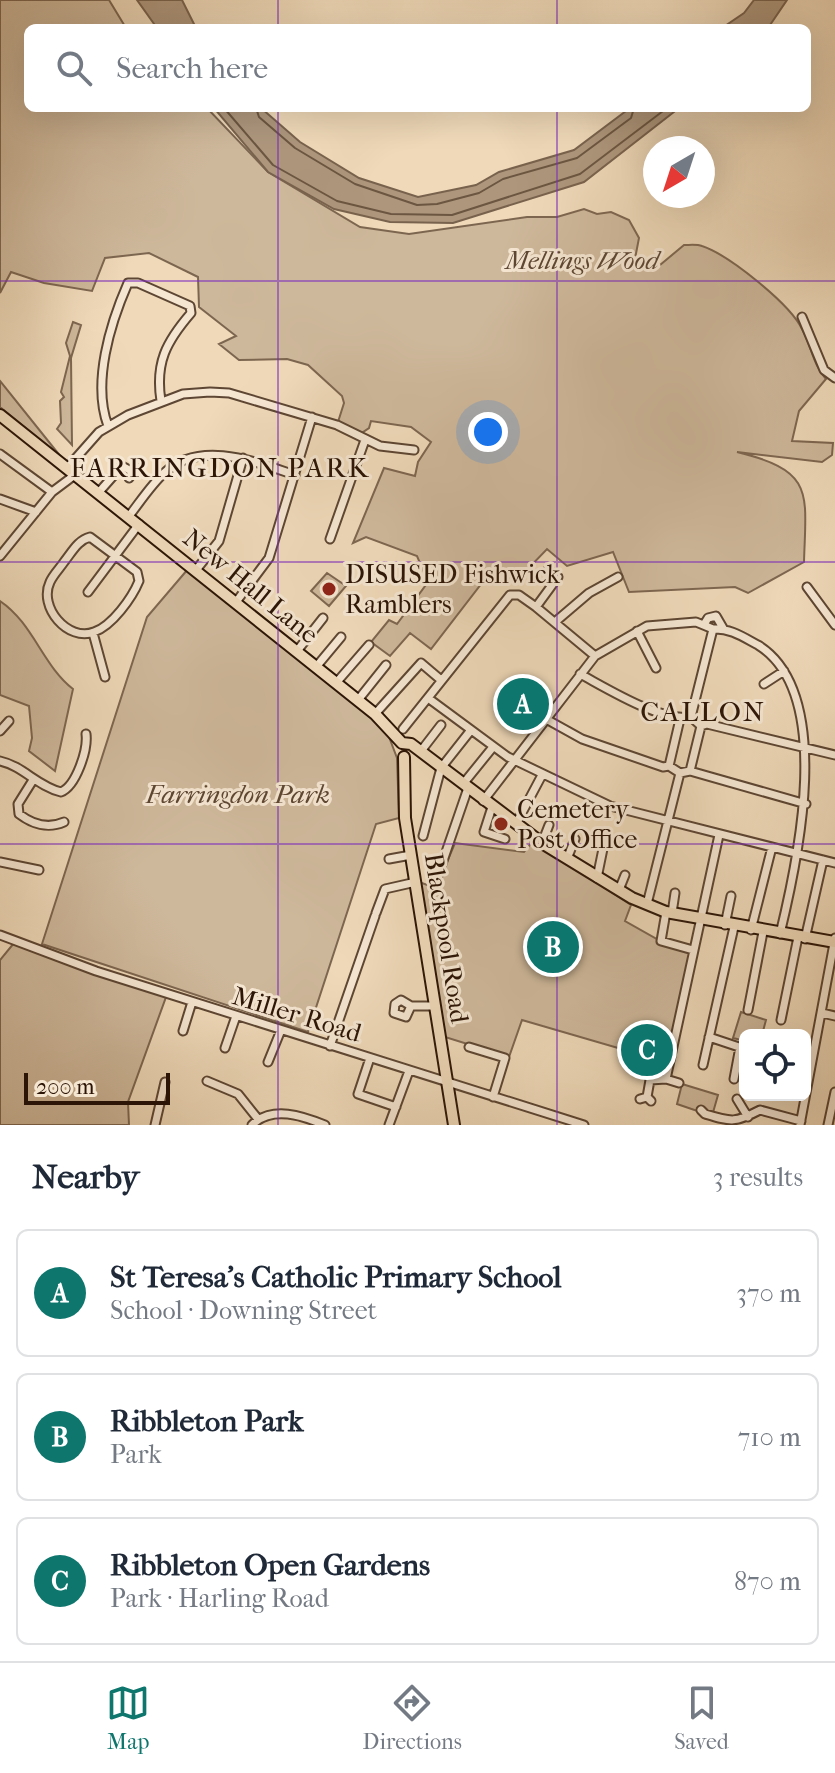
<!DOCTYPE html>
<html lang="en">
<head>
<meta charset="utf-8">
<style>
	:root { --surface:#fff; --page:#f2f2f3; --text:#1f2937; --muted:#747a83; --line:#e0e1e3; --accent:#0f766e }
	body { margin:0; font-family:"IM FELL French Canon",serif; background:var(--page); color:var(--text) }
	.controls { position:absolute; right:24px; bottom:24px; display:grid; overflow:hidden; border-radius:12px; box-shadow:0 8px 32px #0002 }
	.controls button { width:72px; height:72px; display:grid; place-items:center; padding:0; border:0; border-bottom:2px solid var(--line); background:var(--surface); color:var(--text); font:40px sans-serif }
	.compass { position:absolute; left:643px; top:136px; width:72px; height:72px; border-radius:50%; background:var(--surface); box-shadow:0 8px 32px #0002; rotate:219deg }
	.scale { position:absolute; left:24px; bottom:20px; width:146px; box-sizing:border-box; padding-left:8px; border:4px solid #2c1506; border-top:0; font-size:22px; line-height:28px; white-space:nowrap; color:#2c1506; -webkit-text-stroke:6px #f5e6d2; paint-order:stroke }
	.you { position:absolute; left:488px; top:432px; width:28px; height:28px; margin:-20px; border:6px solid #fff; border-radius:50%; background:#1a73e8; box-shadow:0 0 0 12px #1a73e833 }
	.badge { display:grid; place-items:center; width:52px; height:52px; border-radius:50%; background:var(--accent); color:#fff; font-size:26px; font-weight:700 }
	.pin { position:absolute; translate:-50% -50%; border:4px solid #fff; box-shadow:0 2px 8px #0006 }
	.list { margin:0; padding:0; list-style:none }
	h2 { display:flex; justify-content:space-between; align-items:center; height:104px; margin:0; padding:0 32px; font-size:34px }
	h2 small { font-size:26px; font-weight:400; color:var(--muted) }
	.list li { display:grid; grid-template-columns:52px 1fr auto; gap:24px; align-items:center; box-sizing:border-box; height:128px; margin:0 16px 16px; padding:0 16px; border:2px solid var(--line); border-radius:12px }
	.list b { display:block; font-size:30px; white-space:nowrap }
	.list p { margin:0; font-size:26px; white-space:nowrap; color:var(--muted) }
	.list em { font-size:26px; font-style:normal; color:var(--muted) }
	.icon { flex:none; width:44px; height:44px; fill:none; stroke:currentColor; stroke-width:2; stroke-linecap:round; stroke-linejoin:round }
	.map { position:relative; flex:none; width:835px; height:1125px; overflow:hidden }
	.search { position:absolute; background:var(--surface); box-shadow:0 8px 32px #0002; left:24px; right:24px; top:24px; height:88px; display:flex; align-items:center; gap:20px; box-sizing:border-box; padding:0 28px; border-radius:12px; color:var(--muted); font-size:30px }
	.sheet { height:536px; background:var(--surface) }
	nav { display:flex; justify-content:space-around; align-items:center; box-sizing:border-box; height:112px; border-top:2px solid var(--line); background:var(--surface); font-size:22px; color:var(--muted) }
	nav a { display:grid; justify-items:center; gap:4px }
	nav .on { color:var(--accent) }
	.map>svg:first-child { display:block }
	.green { fill:#ceb89b; stroke:#7d6650; stroke-width:2 }
	.water { fill:#ad967c; stroke:#79624d; stroke-width:2 }
	.lines { fill:none; stroke-linecap:round; stroke-linejoin:round }
	.shore { stroke:#6c5641; stroke-width:2 }
	.minor-casing { stroke:#5d4633; stroke-width:11 }
	.highway-casing { stroke:#2c1506; stroke-width:14 }
	.minor { stroke:#f5e6d2; stroke-width:7 }
	.highway { stroke:#efd9b9; stroke-width:10 }
	.grid { fill:none; stroke:#7b2cbf; stroke-width:2; stroke-opacity:0.55 }
	.poi-dot { fill:#8f2418; stroke:#f5e6d2; stroke-width:3 }
	.labels { text-anchor:middle; stroke-width:6; stroke-linejoin:round; paint-order:stroke }
	.park-label { font-size:26px; font-style:italic; fill:#5d4633; stroke:#f5e6d2 }
	.poi-label { font-size:26px; fill:#2c1506; stroke:#f5e6d2; text-anchor:start }
	.street-label { font-size:26px; fill:#2c1506; stroke:#f5e6d2 }
	.neighbourhood-label { font-size:28px; letter-spacing:2px; fill:#2c1506; stroke:#f5e6d2 }
</style>
</head>
<body>
<div class="map">
<svg width="835" height="1125" viewBox="0 0 835 1125">
	<rect width="100%" height="100%" fill="#efd9b9"/>
	<filter id="stains"><feTurbulence type="fractalNoise" baseFrequency=".0025" numOctaves="4"/><feColorMatrix values="0 0 0 0 .2 0 0 0 0 .09 0 0 0 0 .02 0 0 0 .5 -.17"/></filter>
	<radialGradient id="worn" r=".72"><stop offset=".6" stop-color="#630" stop-opacity="0"/><stop offset="1" stop-color="#630" stop-opacity=".3"/></radialGradient>
	<path class="green" d="M0,0H109L126,28H28V108H207L268,172L360,227L409,234L527,217H557L584,209L597,214L611,212L629,220L639,238L634,264L660,265L684,245C690,245 697,244 702,246C729,255 790,304 802,329C811,345 813,365 826,379L799,411L792,441L833,443L832,455L822,462L737,452C815,471 806,492 804,562L748,593L735,587L629,592L613,552L567,566L547,549L522,575L502,579L492,570L431,649L410,633L390,656L371,642L389,620L397,624L428,582L417,556L366,537L353,543L384,468L415,476L418,462L431,442L411,427L371,421L369,428L360,434L338,422L344,403L342,396L308,365L287,359L239,360L219,344L236,336L199,307L198,277L149,253L105,258L92,291L44,283L11,272L0,293Z
		M73,322L81,325L71,358L72,445L57,429L61,423L60,401L64,397L61,392L70,356L66,343Z
		M0,381L61,457L0,407Z
		M188,569L386,729L397,758L399,818L376,824L308,1032L42,944L147,617Z
		M327,573L346,586L329,606L311,591Z
		M0,601C33,623 43,666 73,689L55,771L29,751L32,738L29,706L0,695Z
		M533,841L631,905L625,921L664,943L691,952L666,1062L522,1020L509,1057L445,1037L419,882L436,888L455,843L524,852Z
		M14,943L166,997L128,1102L129,1125H0V960Z
		M741,1012L766,1020L762,1035H745V1041L733,1038Z
		M682,1084L718,1095L712,1116L677,1104Z"/>
	<path class="water" d="M137,0H182L196,28H157Z
		M754,0H787L768,28H722L744,13Z
		M214,108H261L300,142L359,178L418,197L476,185L499,172L574,150L630,108H679L584,182L453,223L390,222L334,209L268,172Z"/>
	<g class="lines">
		<path class="shore" d="M224,108L273,165L337,201L391,214L452,215L580,174L667,108
			M256,108L259,117L295,148L355,184L417,205L437,204L479,193L503,179L577,158L631,118L634,108"/>
		<g class="minor-casing">
			<path id="minor" d="M802,317L824,370L835,378
				M108,426C92,383 110,324 128,283H138L190,306L191,313C166,342 155,363 161,401
				M0,454L52,492
				M68,467L99,432L128,415L183,394L210,392L229,393L337,425L380,446L414,450
				M129,478L136,468
				M99,492L122,466L133,472
				M0,499L36,512
				M129,516C140,502 151,485 164,473C200,439 256,462 295,475
				M90,537L137,572L139,581C132,598 112,626 94,632C68,642 38,607 50,582C53,575 60,568 64,562C72,552 78,540 90,537Z
				M330,539L365,440
				M0,556L52,492L76,474
				M196,570L219,541L243,458
				M807,587L835,625
				M88,592L139,524
				M236,602L269,558L312,417
				M536,607L595,656
				M555,622L589,593L618,577
				M705,623L708,618L716,616L723,628
				M713,629C730,628 743,637 758,645C835,693 798,860 780,934
				M637,631L656,668
				M93,633L105,677
				M297,651L323,618
				M316,667L341,637
				M580,674C608,689 661,722 691,717L701,726L707,724L835,755
				M336,683L369,645
				M764,684L784,671
				M428,698L508,757L610,806L835,863
				M358,700L386,665
				M375,714L421,663L441,680
				M691,717L713,629
				M546,719L582,739L663,767L669,766L680,773L690,771L806,804
				M403,729L510,595H519L536,607L558,577L548,570
				M0,731L9,721
				M421,751L441,725
				M0,761C23,766 37,786 61,792C76,786 88,750 86,734
				M669,766L680,719
				M690,771L701,726
				M33,780L18,804L19,814C32,824 48,829 64,822
				M463,784L493,747
				M483,801L595,656L647,626L696,622L713,629
				M492,807L484,832L505,839
				M516,824L542,775
				M423,836L441,768L471,730
				M542,843L549,825
				M389,859L411,855
				M567,859L575,839
				M0,862L39,870
				M597,878L605,839
				M435,884L468,788
				M619,890L625,875
				M647,904L680,773
				M666,912L661,941L693,950
				M376,913L385,889L416,882
				M672,913L675,893
				M725,925L731,896
				M751,930L772,847
				M0,935L96,971L584,1125
				M805,939L823,860
				M411,1006L406,1017L394,1013L395,1004L401,1000L411,1006H435
				M748,1010L763,932
				M822,1013L835,1016
				M781,1020L798,937
				M183,1031L192,1002
				M709,1037L745,1049
				M330,1046L375,916
				M469,1047L505,1058L493,1097
				M225,1048L236,1016
				M370,1058L358,1094L396,1107
				M268,1062L281,1030
				M703,1065L734,927
				M734,1079L740,1047
				M207,1081L238,1094L258,1119
				M679,1083L666,1079L719,835
				M647,1097L650,1080L666,1079
				M640,1099L647,1097L651,1101
				M737,1099L748,1117
				M701,1110L705,1114C732,1122 735,1123 760,1110L801,1121
				M155,1125L165,1082
				M252,1125C272,1105 303,1116 325,1125
				M389,1125L409,1071
				M800,1125L835,938
				M828,1125L835,1092"/>
		</g>
		<g class="highway-casing">
			<path id="highway" d="M0,415L375,714L402,743
				M402,743L411,744L542,843L632,898L666,912L835,942
				M404,757L405,818L454,1125"/>
		</g>
		<use href="#minor" class="minor"/>
		<use href="#highway" class="highway"/>
	</g>
	<path class="grid" d="M278,0V28M557,0V28M278,108V1125M557,108V1125M0,281H835M0,562H835M0,844H835"/>
	<g class="poi-dot">
		<circle cx="329" cy="589" r="8"/>
		<circle cx="501" cy="824" r="8"/>
	</g>
	<g class="labels">
		<g class="park-label">
			<text x="582" y="269">Mellings Wood</text>
			<text x="238" y="803">Farringdon Park</text>
		</g>
		<g class="poi-label">
			<text x="345" y="583">DISUSED Fishwick<tspan x="345" dy="30">Ramblers</tspan></text>
			<text x="517" y="818">Cemetery<tspan x="517" dy="30">Post Office</tspan></text>
		</g>
		<g class="street-label">
			<text transform="translate(251 586) rotate(39)" y="9">New Hall Lane</text>
			<text transform="translate(447 938) rotate(81)" y="9">Blackpool Road</text>
			<text transform="translate(297 1014) rotate(17)" y="9">Miller Road</text>
		</g>
		<g class="neighbourhood-label">
			<text x="220" y="477">FARRINGDON PARK</text>
			<text x="703" y="721">CALLON</text>
		</g>
	</g>
	<rect width="100%" height="100%" filter="url(#stains)"/>
	<rect width="100%" height="100%" fill="url(#worn)"/>
</svg>
<div class="controls">
<button><svg class="icon" aria-label="locate" viewBox="0 0 24 24"><circle cx="12" cy="12" r="6"/><path d="M12 2v4M12 18v4M2 12h4M18 12h4"/></svg></button>
</div>
<svg class="compass" viewBox="-18 -18 36 36"><path d="M0-13l5 13h-10z" fill="#e53935"/><path d="M0 13l5-13h-10z" fill="#747a83"/></svg>
<div class="scale">200 m</div>
<div class="you"></div>
<div class="pin badge" style="left:523px;top:704px">A</div>
<div class="pin badge" style="left:553px;top:947px">B</div>
<div class="pin badge" style="left:647px;top:1050px">C</div>
<div class="search"><svg class="icon" aria-label="search" viewBox="0 0 24 24"><circle cx="10" cy="10" r="6"/><path d="M15 15l6 6"/></svg>Search here</div>
</div>
<section class="sheet">
<h2>Nearby<small>3 results</small></h2>
<ul class="list">
<li><span class="badge">A</span><div><b>St Teresa's Catholic Primary School</b><p>School · Downing Street</p></div><em>370 m</em></li>
<li><span class="badge">B</span><div><b>Ribbleton Park</b><p>Park</p></div><em>710 m</em></li>
<li><span class="badge">C</span><div><b>Ribbleton Open Gardens</b><p>Park · Harling Road</p></div><em>870 m</em></li>
</ul>
</section>
<nav>
<a class="on"><svg class="icon" aria-label="map" viewBox="0 0 24 24"><path d="M3 6l6-2 6 2 6-2v14l-6 2-6-2-6 2zM9 4v14M15 6v14"/></svg>Map</a>
<a><svg class="icon" aria-label="directions" viewBox="0 0 24 24"><path d="M12 3l9 9-9 9-9-9zM9 14v-3h6M13 9l2 2-2 2"/></svg>Directions</a>
<a><svg class="icon" aria-label="saved" viewBox="0 0 24 24"><path d="M7 4h10v16l-5-4-5 4z"/></svg>Saved</a>
</nav>
</body>
</html>
